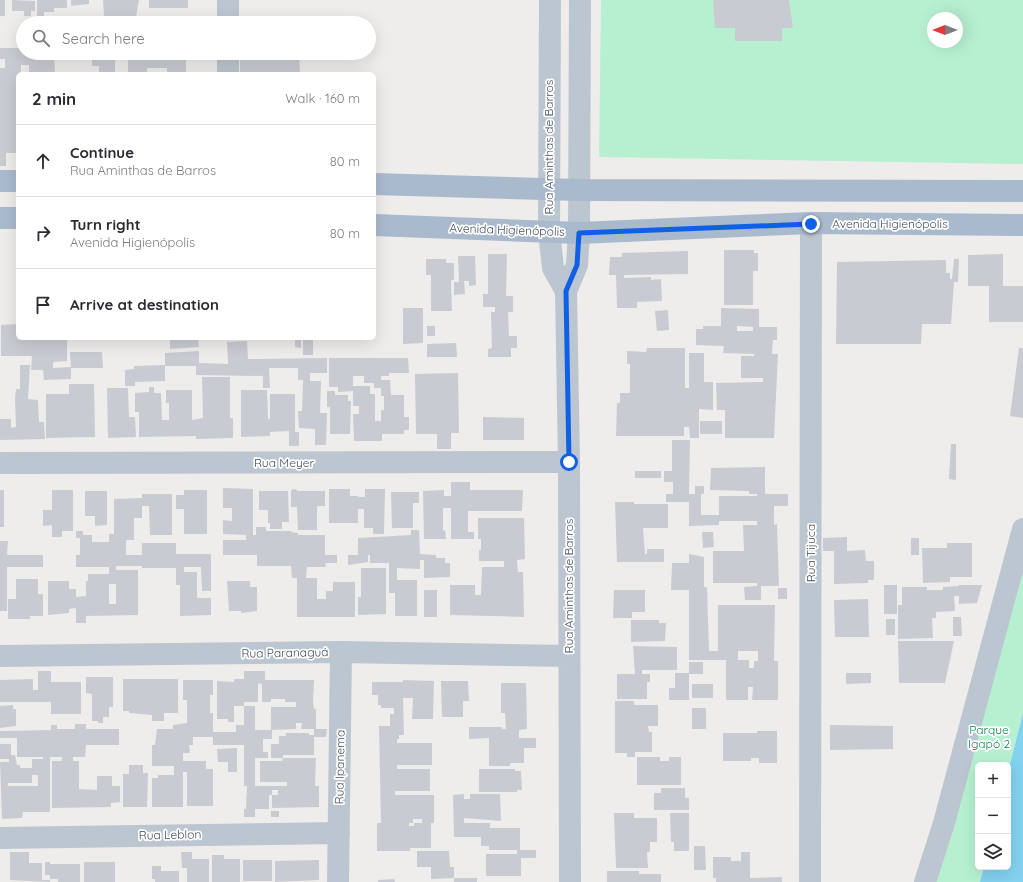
<!DOCTYPE html>
<html lang="en">
<head>
<meta charset="utf-8">
<style>
	:root { --surface:#fff; --page:#f2f2f3; --text:#2b2b33; --muted:#7c7c81; --line:#e1e1e2 }
	body { margin:0; font-family:Quicksand,sans-serif; background:var(--page); color:var(--text) }
	.controls { position:absolute; right:12px; bottom:12px; display:grid; overflow:hidden; border-radius:6px; box-shadow:0 4px 16px #0002 }
	.controls button { width:36px; height:36px; display:grid; place-items:center; padding:0; border:0; border-bottom:1px solid var(--line); background:var(--surface); color:var(--text); font:20px sans-serif }
	.compass { position:absolute; left:927px; top:12px; width:36px; height:36px; border-radius:50%; background:var(--surface); box-shadow:0 4px 16px #0002; rotate:270deg }
	.stop { position:absolute; width:12px; height:12px; margin:-9px; border:3px solid #1060e6; border-radius:50%; background:#fff }
	.stop.end { background:#1060e6; border-color:#fff; box-shadow:0 1px 4px #0008 }
	.list { margin:0; padding:0; list-style:none }
	h2 { display:flex; justify-content:space-between; align-items:center; height:52px; margin:0; padding:0 16px; font-size:17px }
	h2 small { font-size:13px; font-weight:400; color:var(--muted) }
	.list li { display:grid; grid-template-columns:26px 1fr auto; gap:12px; align-items:center; box-sizing:border-box; height:72px; padding:0 16px; border-top:1px solid var(--line) }
	.list b { display:block; font-size:15px; white-space:nowrap }
	.list p { margin:0; font-size:13px; white-space:nowrap; color:var(--muted) }
	.list em { font-size:13px; font-style:normal; color:var(--muted) }
	.icon { flex:none; width:22px; height:22px; fill:none; stroke:currentColor; stroke-width:2; stroke-linecap:round; stroke-linejoin:round }
	.map { position:relative; flex:none; width:1023px; height:882px; overflow:hidden }
	.search { position:absolute; background:var(--surface); box-shadow:0 4px 16px #0002; left:16px; top:16px; width:360px; height:44px; display:flex; align-items:center; gap:10px; box-sizing:border-box; padding:0 14px; border-radius:22px; color:var(--muted); font-size:15px }
	.panel { position:absolute; background:var(--surface); box-shadow:0 4px 16px #0002; left:16px; top:72px; width:360px; height:268px; border-radius:6px }
	.map>svg:first-child { display:block }
	.green { fill:#b7f0d1; fill-rule:evenodd }
	.water { fill:#82d2f0 }
	.building { fill:#c9cbd2; fill-rule:evenodd }
	.lines { fill:none; stroke-linecap:round; stroke-linejoin:round }
	.minor { stroke:#bcc6d0; stroke-width:22 }
	.major { stroke:#aabacd; stroke-width:22 }
	.route { stroke:#1060e6; stroke-width:5 }
	.labels { text-anchor:middle; stroke-width:3.5; stroke-linejoin:round; paint-order:stroke }
	.street-label { font-size:12px; fill:#444e5b; stroke:#fff }
	.park-label { font-size:12px; fill:#127f4f; stroke:#fff }
</style>
</head>
<body>
<div class="map">
<svg width="1023" height="882" viewBox="0 0 1023 882">
	<rect width="100%" height="100%" fill="#efecec"/>
	<path class="green" d="M601,0H1023V164L599,157ZM933,18H957V42H933Z
		M1023,537V713L1008,772V765H978V867H984L980,882H917Z"/>
	<path class="water" d="M1023,713V882H980L984,867H1008V772Z"/>
	<path class="building" d="M0,0H5V16H0Z
		M12,0L35,1V11H31V16H24V11H12Z
		M37,0H67V8H54V12H44V16H37Z
		M71,0H89V4L71,6Z
		M103,0H139L136,17H104Z
		M149,0H188V8H149Z
		M713,0H789L793,28H782V41H735V28H715Z
		M53,17H67V23H53Z
		M0,48H23V53H54L55,74H29V65H21V74H18V153H6V166H0V68H5V59H0Z
		M92,53H115V74H99V66H92Z
		M132,53H183V60H186V74H167V68H147V74H128V60H132Z
		M240,53H299L300,74H240Z
		M724,250H754V253H758V271H753V305H724Z
		M688,251V274L624,275V278L651,277V280L661,279L662,301L637,302V308H617L616,275H609L610,257H622V253Z
		M488,254H507L506,296H513V312H508L509,336H517V348H511V357H488V349L492,348L491,312H495V307H483V294H488Z
		M1003,254V286H1023V322H989V286H968V255Z
		M458,256H475L476,285L469,286V281H464L465,294L454,295V282H459Z
		M426,259H446V263H454V280H451L452,311H431V275H426Z
		M954,259H959L958,282H954L951,324H922L921,344H836L837,262L946,260V273H950V279H952Z
		M403,308H423V343L403,344Z
		M721,308L759,309V327H777V340H773L772,354H778L774,438H725V410H717L716,383L763,382V378H741V356H754V354L723,353L724,346L696,345V329H703V326H721ZM737,326L753,327V331H737Z
		M668,310L669,330L657,331L655,311Z
		M18,324V338L67,340V361L53,362V368L71,367L70,352H102L103,368H71V379L44,380L43,370H31L32,356H1V325Z
		M427,326H435V336H427Z
		M170,338H198L199,347L170,349Z
		M295,338H301V348L295,347Z
		M303,338H313V355H303Z
		M247,341L248,359L327,358V373H310V381H321L320,413H327L326,445H315V429L299,428L298,411H302L303,380H298V368H269L270,388H263V376L196,375V366H165V381L135,382V386H125V370L134,369V366L165,365V353L199,351V363L228,364L227,342Z
		M456,343L457,357H427V344Z
		M647,348H685V388H689V353H704V382H713V410L699,409V438H690L689,427H684V436H616L617,403H620V393H630V364H627V351L646,352Z
		M1019,348H1023V418L1010,416Z
		M329,358H408L409,373H389V376H381V380H390L391,395H404V417H409V430H404V434H382V441H354L353,414H359V406H353V391L338,392V387H329ZM353,376H364V383H374V388H381V396H384V410H381V421H375V394H370V386H353Z
		M20,365H30L28,399L38,400L39,422H44L45,439L0,440V419H11V428L16,427L15,399L16,389H20Z
		M458,373L459,433H451V449H437V434H416L415,374Z
		M202,377H230V418H233V438L196,439V436L139,437V412H135V393L149,392V387H154V393H161L162,420H169V403H166V390H192V420L203,418Z
		M69,384H94L95,437L46,438V394H69Z
		M107,388H128L129,417H135L136,437L108,438Z
		M241,390H267L268,419H270V394H295V432H299V446H289V431L270,432V436L241,437Z
		M327,391H335V395H348V401H351L350,434H330V407H327Z
		M483,417L524,418V440H483Z
		M700,421H722V434H700Z
		M672,440H690L689,494H695V486H704V494H701V515H719V496H757V494H749V491L710,490L711,468L765,467V494H788V506H774V525L777,524L779,586H761V600H745L744,587L757,586V583H713V551H744L743,525H757V521H719V525L689,526V502H666V494H673V482H664V471H672Z
		M951,444H956V480L949,479Z
		M635,471H661V478H635Z
		M451,482H470V490H523L522,511H468V532H474V539H451V508H443V531L445,530L446,539H424L423,491L444,490V496H451Z
		M223,488L253,489V535H256V527H266V531H291V532L298,533V535H325V555H337V563H325L326,567H307L306,578H317V599H326V591H333V582H355V617H297V578H292L291,566H257V555H223V540H246V535L223,534V520L232,521V508H223Z
		M295,489L298,491H325V506H317V530H298L297,507H291V490Z
		M329,489H350V496H358V497H365V489H385L384,534H373V528H364V509H358V523H329Z
		M0,490H4V527H0Z
		M52,490H73V531H62V537H52V525L43,526V510H52Z
		M184,490H207V534H184V509H176V495H184Z
		M85,491H107V525L95,526V516H85Z
		M259,491H288L289,522H282V529H270V523H268V510H259Z
		M391,492H419V503H413V528H392Z
		M142,494H172V535H150L149,506H142V518H134V540H126V555H142V543H176V554H211V591H202L201,567H184V572H197V598H211V615L180,616V585H176V568H142V566H116V570H138V615L86,616V623H76V608L69,609V613L48,615V581H69V589H76V597L86,596V581H88V574H109V567H76V555H80V538H76V531H83V535H92V542H109V534H114V499L142,498ZM109,584H116V604H109Z
		M615,502H634V504H668V528H643L645,554H647V549H664V562H617Z
		M478,518H524L525,559L517,560L518,572H523L524,617L450,615V585H475V595H481L482,567H504V561H479V550H481V539H478Z
		M411,530H419L420,554L436,555V558H445V563H450V577L424,578V560H420V569L397,568V580H417V616H395V593H389V563H370V555H368V562L348,565V555H358V538L411,535Z
		M702,532H713L714,547L703,548Z
		M847,537V551L865,550L866,561H874V580H868V583L834,584V551H823V538Z
		M911,538H919V555H911Z
		M0,541H8L7,555H43V567H7V611H0Z
		M947,543H972V577H950V582L923,583L922,548H947Z
		M689,554L704,557V587H707L709,651H718V605H775L774,661H778V700H752L753,687H748V700H726V660H689V590H671L672,563H689ZM738,651H758V661H754V668H749V660H738Z
		M361,568H386V614L358,615V597H361Z
		M16,579H38V594H43V616H30V619H8V599H16Z
		M227,581H250V587H257V611L241,613V611H229Z
		M884,585H897V614H884Z
		M959,585H982L977,603L959,604V596H954L955,611L936,612V618H932L933,638L898,639V605H902V587H927V590H943V587L959,586Z
		M778,588H787V599H778Z
		M424,590H437V617H424Z
		M614,590H645V612H632V618H613Z
		M868,599L869,637H835L834,600Z
		M953,617H961L962,636H953Z
		M886,619H895V635H886Z
		M631,620H659V623H666L665,641L631,642Z
		M898,641H954L945,683H899Z
		M633,646L677,647V670H642V674H650V682H647V699H617V674H635Z
		M689,662H703V674H689V700H669V688H675V673H689Z
		M38,671H51V682H81V714H51V702H0V680L33,679V690H38Z
		M244,671H265V680H314L313,702L314,709H316V729H327L326,737H314V755H283V758H271V744H279V736H286V733H309V735H314V729H301L302,723H296V729L271,730V707H296V702H285V699H271V702H262V684L258,683V702H244V706H234V722H228V719H217V681L234,682V679H244Z
		M846,673H871V683L846,684Z
		M86,677H113V707H109V717H103V723H98V721H92V694L86,693Z
		M123,679H178V713H164V721H152V715L129,713V711H123Z
		M183,680H213V695H210V713H213V732H236V725H244V706H255V730H272V739H263V752H268V758H255V786H287V782H260V761H282L283,758H316L315,786H319V807L272,808V795H278V790H272V795H269V809H255V817H244V809H246L247,786H244V745H213V737H193V745H189L190,753H183V761H206V769H213V806H187V772H183V807H152V778H158V775H174V766H152V745H155L157,729H173V725L187,723V700H183Z
		M403,680L434,681L433,719H412L413,698H403L404,735H399V739H397V743H432V765H397V769H430V791H395V795H434V823H431V848H410V851H377V823H381L379,726H390V714H394V708H381V705H378V695H372V682H403ZM413,819H422V823H414V826H409V823H413Z
		M441,681H468L469,701H463V717H442Z
		M501,683H526L527,729L519,730V738H536V748H524V763H510V766H489V738L469,739V727H502V729H506L505,713H501Z
		M692,684H713V698H692Z
		M615,701H634V705H658V726H648L649,732H652V752H635V757H627V753H615Z
		M13,705V709H16V726L0,728V706Z
		M692,708H706V729H692Z
		M75,724H86V729H119V745H86L85,757H73V761H79V789L97,790V776H112V786H120V802L111,803V807L52,808V761H62V757H50V812H23L22,818L2,819L0,762H9V759H0V744H11V755H15L17,765H20V768H32V759H43V757H17V738H0V731L51,730V725H57V729H75ZM32,775H38V786H8V783H32Z
		M830,725L893,726V749L830,750Z
		M757,731H777V763H759V758H751V761H723V733H757Z
		M237,748V772H228V762H218L217,749Z
		M637,757H660V761H669V757H681V785H637Z
		M129,765H143V773H148L147,807H123V774H129Z
		M479,769H515V771H521L522,790H517V792H479Z
		M661,788H685V798H689V810H654V793H661Z
		M464,794V799H470V794H500L501,821L464,818V823H490V828H520V850H536V858H521V876H486V854H517V850H489V846H481V837H454L453,795Z
		M271,811H279V817H271Z
		M614,813H634V818H657V842H650V852H647L648,868H616Z
		M670,813H689V851H674V842H671Z
		M694,846H705L706,870H694Z
		M417,851H449L450,867H454V878H477V882H454V878L431,879V867H417Z
		M10,852H29V863H42V880H50V882L10,880Z
		M181,852H192V859H209V882H187V868H182Z
		M741,852H750V878L782,877V882H716V878H713V857H731V861H741Z
		M212,855H224V859H240V882H212Z
		M243,860H272V881H243Z
		M319,860V880L275,882V861Z
		M45,862H50V864H80V882H58V879H50V875H45Z
		M84,862H115V882H84Z
		M152,866H161V871H179V882H155V879H152Z
		M607,871H639V874H661V882H607Z
		M394,879L395,882H378V880Z"/>
	<g class="lines">
		<path class="minor" d="M550,0L549,232L553,268L566,291
			M228,23V0
			M228,74V53
			M0,463L569,462
			M0,656L341,652L569,656
			M0,838L339,833
			M338,882L341,652
			M570,882L569,462L566,291L577,265L579,233L580,0
			M810,882L811,223
			M925,882L944,823L1023,529"/>
		<path class="major" d="M0,181H18
			M374,184L578,190L1023,191
			M0,218H18
			M374,225L579,233L811,223L1023,225"/>
	</g>
	<g class="lines">
		<path class="route" d="M569,462L566,291L577,265L579,233L811,224"/>
	</g>
	<g class="labels">
		<g class="street-label">
			<text transform="translate(549 147) rotate(-90)" y="4">Rua Aminthas de Barros</text>
			<text x="890" y="228">Avenida Higienópolis</text>
			<text transform="translate(507 230) rotate(2)" y="4">Avenida Higienópolis</text>
			<text x="284" y="467">Rua Meyer</text>
			<text transform="translate(811 553) rotate(-90)" y="4">Rua Tijuca</text>
			<text transform="translate(569 586) rotate(-90)" y="4">Rua Aminthas de Barros</text>
			<text transform="translate(285 653) rotate(-1)" y="4">Rua Paranaguá</text>
			<text transform="translate(340 767) rotate(-89)" y="4">Rua Ipanema</text>
			<text transform="translate(170 835) rotate(-1)" y="4">Rua Leblon</text>
		</g>
		<g class="park-label">
			<text x="989" y="734">Parque<tspan x="989" dy="14">Igapó 2</tspan></text>
		</g>
	</g>
</svg>
<div class="controls">
<button>+</button>
<button>−</button>
<button><svg class="icon" aria-label="layers" viewBox="0 0 24 24"><path d="M12 4l9 5-9 5-9-5zM3 14l9 5 9-5"/></svg></button>
</div>
<svg class="compass" viewBox="-18 -18 36 36"><path d="M0-13l5 13h-10z" fill="#e53935"/><path d="M0 13l5-13h-10z" fill="#7c7c81"/></svg>
<div class="stop" style="left:569px;top:462px"></div>
<div class="stop end" style="left:811px;top:224px"></div>
<div class="search"><svg class="icon" aria-label="search" viewBox="0 0 24 24"><circle cx="10" cy="10" r="6"/><path d="M15 15l6 6"/></svg>Search here</div>
<section class="panel">
<h2>2 min<small>Walk · 160 m</small></h2>
<ul class="list">
<li><svg class="icon" aria-label="ahead" viewBox="0 0 24 24"><path d="M12 20V5M6 11l6-6 6 6"/></svg><div><b>Continue</b><p>Rua Aminthas de Barros</p></div><em>80 m</em></li>
<li><svg class="icon" aria-label="right" viewBox="0 0 24 24"><path d="M7 20v-9h11M14 6l5 5-5 5"/></svg><div><b>Turn right</b><p>Avenida Higienópolis</p></div><em>80 m</em></li>
<li><svg class="icon" aria-label="arrive" viewBox="0 0 24 24"><path d="M6 21V4h12l-3 4 3 4H6"/></svg><div><b>Arrive at destination</b></div></li>
</ul>
</section>
</div>
</body>
</html>
